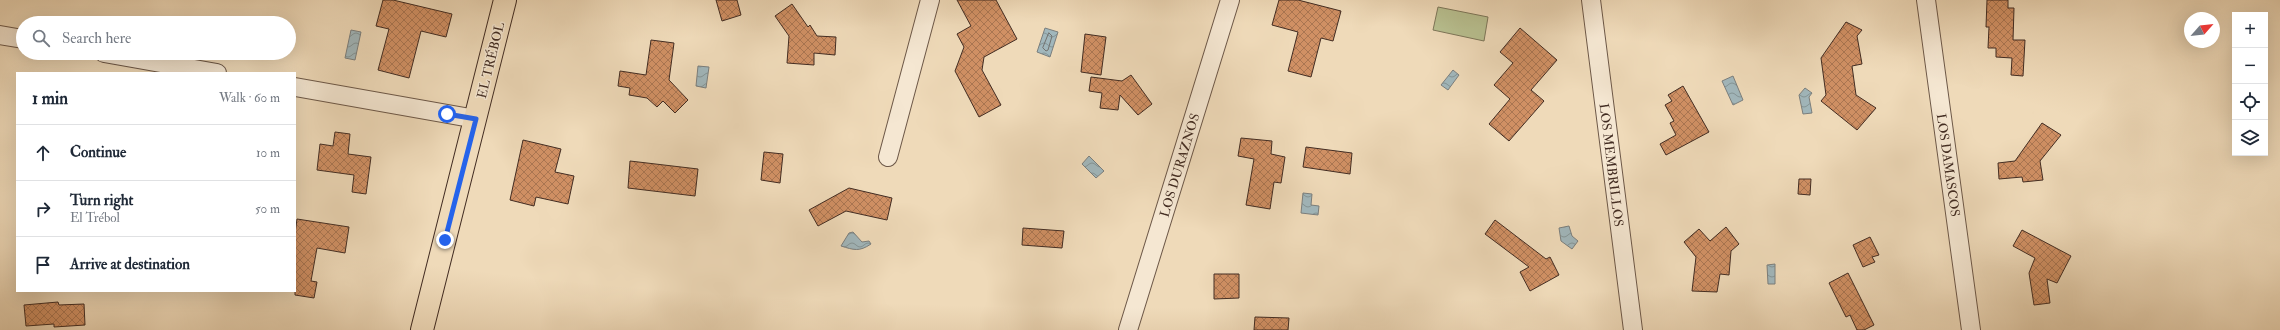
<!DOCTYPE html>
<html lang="en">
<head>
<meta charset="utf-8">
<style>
	:root { --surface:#fff; --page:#f2f2f3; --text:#1f2937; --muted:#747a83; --line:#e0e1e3 }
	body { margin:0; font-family:"IM FELL Double Pica",serif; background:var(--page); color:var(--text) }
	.controls { position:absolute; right:12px; top:12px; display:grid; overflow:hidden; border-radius:0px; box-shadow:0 4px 16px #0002 }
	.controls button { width:36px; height:36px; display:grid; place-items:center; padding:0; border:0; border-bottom:1px solid var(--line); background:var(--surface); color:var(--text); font:20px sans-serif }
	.compass { position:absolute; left:2184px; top:12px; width:36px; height:36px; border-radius:50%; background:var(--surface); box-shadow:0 4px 16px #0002; rotate:63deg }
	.stop { position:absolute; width:12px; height:12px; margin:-9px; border:3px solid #2563eb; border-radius:50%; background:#fff }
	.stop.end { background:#2563eb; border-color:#fff; box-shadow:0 1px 4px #0008 }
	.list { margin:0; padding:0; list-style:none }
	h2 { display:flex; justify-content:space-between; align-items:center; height:52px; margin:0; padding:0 16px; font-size:17px }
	h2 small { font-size:13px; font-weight:400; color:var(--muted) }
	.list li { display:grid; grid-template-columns:26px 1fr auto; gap:12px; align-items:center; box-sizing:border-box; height:56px; padding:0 16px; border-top:1px solid var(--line) }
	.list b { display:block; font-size:15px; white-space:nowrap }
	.list p { margin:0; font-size:13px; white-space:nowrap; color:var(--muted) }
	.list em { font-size:13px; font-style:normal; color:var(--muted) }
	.icon { flex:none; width:22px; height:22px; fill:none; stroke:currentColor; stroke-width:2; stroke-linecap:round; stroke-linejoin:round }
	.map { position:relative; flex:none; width:2280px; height:330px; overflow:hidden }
	.search { position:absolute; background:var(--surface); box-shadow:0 4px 16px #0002; left:16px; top:16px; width:280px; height:44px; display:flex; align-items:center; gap:10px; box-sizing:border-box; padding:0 14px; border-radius:22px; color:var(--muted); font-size:15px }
	.panel { position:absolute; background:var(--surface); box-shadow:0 4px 16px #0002; left:16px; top:72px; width:280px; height:220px; border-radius:0px }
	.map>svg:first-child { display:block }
	.garden { fill:#b8c090; stroke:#7d7659 }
	.water { fill:url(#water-waves); stroke:#7b7f7e }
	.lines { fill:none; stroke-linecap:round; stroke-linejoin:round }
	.shore { stroke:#72726f; stroke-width:1 }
	.building { fill:url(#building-cross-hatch); stroke:#422c22 }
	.minor-casing { stroke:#6d5848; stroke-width:20 }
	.major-casing { stroke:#422c22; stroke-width:24 }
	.minor { stroke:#f5e7d2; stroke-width:18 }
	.major { stroke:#efdab9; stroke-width:22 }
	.route { stroke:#2563eb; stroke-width:5 }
	.labels { text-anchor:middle; stroke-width:3; stroke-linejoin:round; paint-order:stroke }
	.street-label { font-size:13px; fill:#422c22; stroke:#f5e7d2 }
</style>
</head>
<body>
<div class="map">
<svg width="2280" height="330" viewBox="0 0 2280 330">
	<defs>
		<pattern id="water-waves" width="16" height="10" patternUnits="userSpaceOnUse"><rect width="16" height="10" fill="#a1b7bc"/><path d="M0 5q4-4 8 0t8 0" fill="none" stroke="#859598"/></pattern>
		<pattern id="building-cross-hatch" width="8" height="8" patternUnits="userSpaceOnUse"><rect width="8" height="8" fill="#d09064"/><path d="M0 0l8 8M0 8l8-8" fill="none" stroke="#aa7652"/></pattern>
	</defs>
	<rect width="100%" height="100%" fill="#efdab9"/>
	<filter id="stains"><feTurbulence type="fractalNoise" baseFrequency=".005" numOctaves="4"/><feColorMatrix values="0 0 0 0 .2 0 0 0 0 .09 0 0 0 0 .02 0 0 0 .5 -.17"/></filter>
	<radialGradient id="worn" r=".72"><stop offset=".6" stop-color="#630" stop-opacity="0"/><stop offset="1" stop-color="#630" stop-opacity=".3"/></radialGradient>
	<path class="garden" d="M1438,7L1488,17L1484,41L1433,30Z"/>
	<path class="water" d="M1045,28L1058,32L1050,57L1037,52Z
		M351,30L361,32L355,60L345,58Z
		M698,66L709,67L706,88L696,86Z
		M1453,70L1459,75L1448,90L1441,85Z
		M1733,76L1743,100L1733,105L1722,81Z
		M1805,88L1812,93L1809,97L1812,113L1803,114L1799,95Z
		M1089,156L1104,171L1096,178L1082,164Z
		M1303,193L1312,194L1311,205L1319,206L1318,215L1301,213Z
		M1569,226L1572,236L1578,241L1572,249L1561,241L1559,228Z
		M853,232L862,242L869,241L871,244C859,252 854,250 841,246L849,233Z
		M1775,264V284H1768L1767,265Z"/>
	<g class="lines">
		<path class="shore" d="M1049,33L1052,36L1048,50L1046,51L1043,48Z"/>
	</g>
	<path class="building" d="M383,0H393L452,14L446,37L421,31L409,78L378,70L389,29L376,26Z
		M716,0H737L741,15L722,21Z
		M957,0H996L1017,39L984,57L982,70L1001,105L979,117L955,71L964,47L957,34L971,26Z
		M1279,0H1298L1341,11L1333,41L1321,38L1311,77L1288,71L1298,32L1272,25Z
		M1987,0H2008V8H2014L2013,40H2025L2023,76L2011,75L2012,58L1996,57V48H1988L1989,27H1986Z
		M792,4L808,27L810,25L817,36L836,37L835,55L814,53V65L787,63L789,36L775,16Z
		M1846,22L1862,30L1857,36L1862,64L1852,66L1856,95L1876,108L1857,130L1821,101L1826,95L1821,58Z
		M1520,28L1557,60L1531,90L1544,101L1509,141L1489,124L1510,99L1494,85L1513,63L1500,52Z
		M1085,34L1106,37L1101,75L1081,72Z
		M651,40L674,43L669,80L688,100L675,113L663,101L657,107L647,98L629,95L630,88L618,86L620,71L646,75Z
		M1131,75L1152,104L1138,115L1120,95L1118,110L1100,108L1102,93L1089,91L1091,77L1122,81Z
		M1683,86L1709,132L1666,155L1660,144L1676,135L1670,123L1674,121L1665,105L1672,101L1668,95Z
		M2042,123L2061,135L2040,161L2043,180L2023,182L2022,177L1999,179L1998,163L2015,161Z
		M335,132L350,134L348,154L371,157L366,194L352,192L354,175L317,170L320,144L333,146Z
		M1241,138L1272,141L1271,154L1285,157L1281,183L1274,182L1270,209L1246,205L1254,159L1238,156Z
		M523,140L561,149L555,172L574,176L568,204L536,197L534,206L510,200Z
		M1306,147L1352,153L1350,174L1303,167Z
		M764,152L783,154L780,183L761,180Z
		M630,161L698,169L695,196L628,188Z
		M1799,179H1811L1810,195L1798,194Z
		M849,188L892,198L887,220L846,211L818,226L809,210Z
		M297,219L349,227L345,253L317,248L311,281L317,282L314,298L295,295V234Z
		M1495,220L1546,259L1550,257L1559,275L1530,291L1520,272L1529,267L1485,234Z
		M1726,227L1739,244L1731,251L1729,275L1720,274L1717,292L1692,291L1696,257L1684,242L1699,229L1710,241Z
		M1023,228L1064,231L1062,248L1022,245Z
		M2022,230L2071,256L2057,283L2047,279L2050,303L2034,305L2029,273L2035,258L2013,246Z
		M1870,237L1879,255L1872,257L1875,262L1863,267L1853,245Z
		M1848,273L1874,325L1864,330H1857L1850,315L1846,317L1829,283Z
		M1214,274H1239V298L1214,299Z
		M58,302L59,305L84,304L85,325L54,327V324L26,326L24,305Z
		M1255,317L1289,318L1288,330H1254Z"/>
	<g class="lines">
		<g class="minor-casing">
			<path id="minor" d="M1591,0L1633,330
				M1926,0L1971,330
				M0,35L23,39
				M104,53L217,73
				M295,87L476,119
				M888,157L930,0
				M1128,330L1230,0"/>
		</g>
		<g class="major-casing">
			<path id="major" d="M422,330L505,0"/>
		</g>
		<use href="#minor" class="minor"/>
		<use href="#major" class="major"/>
	</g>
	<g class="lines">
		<path class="route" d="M445,240L476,119L447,114"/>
	</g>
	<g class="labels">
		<g class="street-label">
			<text transform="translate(490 60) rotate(-76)" y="5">EL TRÉBOL</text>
			<text transform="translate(1179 165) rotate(-73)" y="5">LOS DURAZNOS</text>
			<text transform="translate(1612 165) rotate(83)" y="5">LOS MEMBRILLOS</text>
			<text transform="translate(1949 165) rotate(82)" y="5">LOS DAMASCOS</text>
		</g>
	</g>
	<rect width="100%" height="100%" filter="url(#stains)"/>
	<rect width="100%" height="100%" fill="url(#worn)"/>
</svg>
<div class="controls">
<button>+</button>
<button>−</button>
<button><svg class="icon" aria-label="locate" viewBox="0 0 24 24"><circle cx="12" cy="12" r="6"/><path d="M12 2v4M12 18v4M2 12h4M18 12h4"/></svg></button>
<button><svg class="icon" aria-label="layers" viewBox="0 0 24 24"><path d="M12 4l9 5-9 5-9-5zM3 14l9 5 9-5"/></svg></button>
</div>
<svg class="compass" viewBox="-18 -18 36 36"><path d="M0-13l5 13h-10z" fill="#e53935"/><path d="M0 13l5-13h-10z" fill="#747a83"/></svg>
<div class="stop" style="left:447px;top:114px"></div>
<div class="stop end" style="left:445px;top:240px"></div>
<div class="search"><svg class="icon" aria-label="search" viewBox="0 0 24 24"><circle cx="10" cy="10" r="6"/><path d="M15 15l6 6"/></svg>Search here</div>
<section class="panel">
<h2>1 min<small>Walk · 60 m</small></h2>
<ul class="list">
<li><svg class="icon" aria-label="ahead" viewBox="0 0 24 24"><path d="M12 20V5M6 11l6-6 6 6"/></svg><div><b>Continue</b></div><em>10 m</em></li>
<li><svg class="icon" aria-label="right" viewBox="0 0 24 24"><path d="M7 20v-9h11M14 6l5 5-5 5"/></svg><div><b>Turn right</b><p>El Trébol</p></div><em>50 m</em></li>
<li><svg class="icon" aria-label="arrive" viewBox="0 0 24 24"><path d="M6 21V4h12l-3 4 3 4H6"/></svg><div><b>Arrive at destination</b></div></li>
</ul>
</section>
</div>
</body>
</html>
